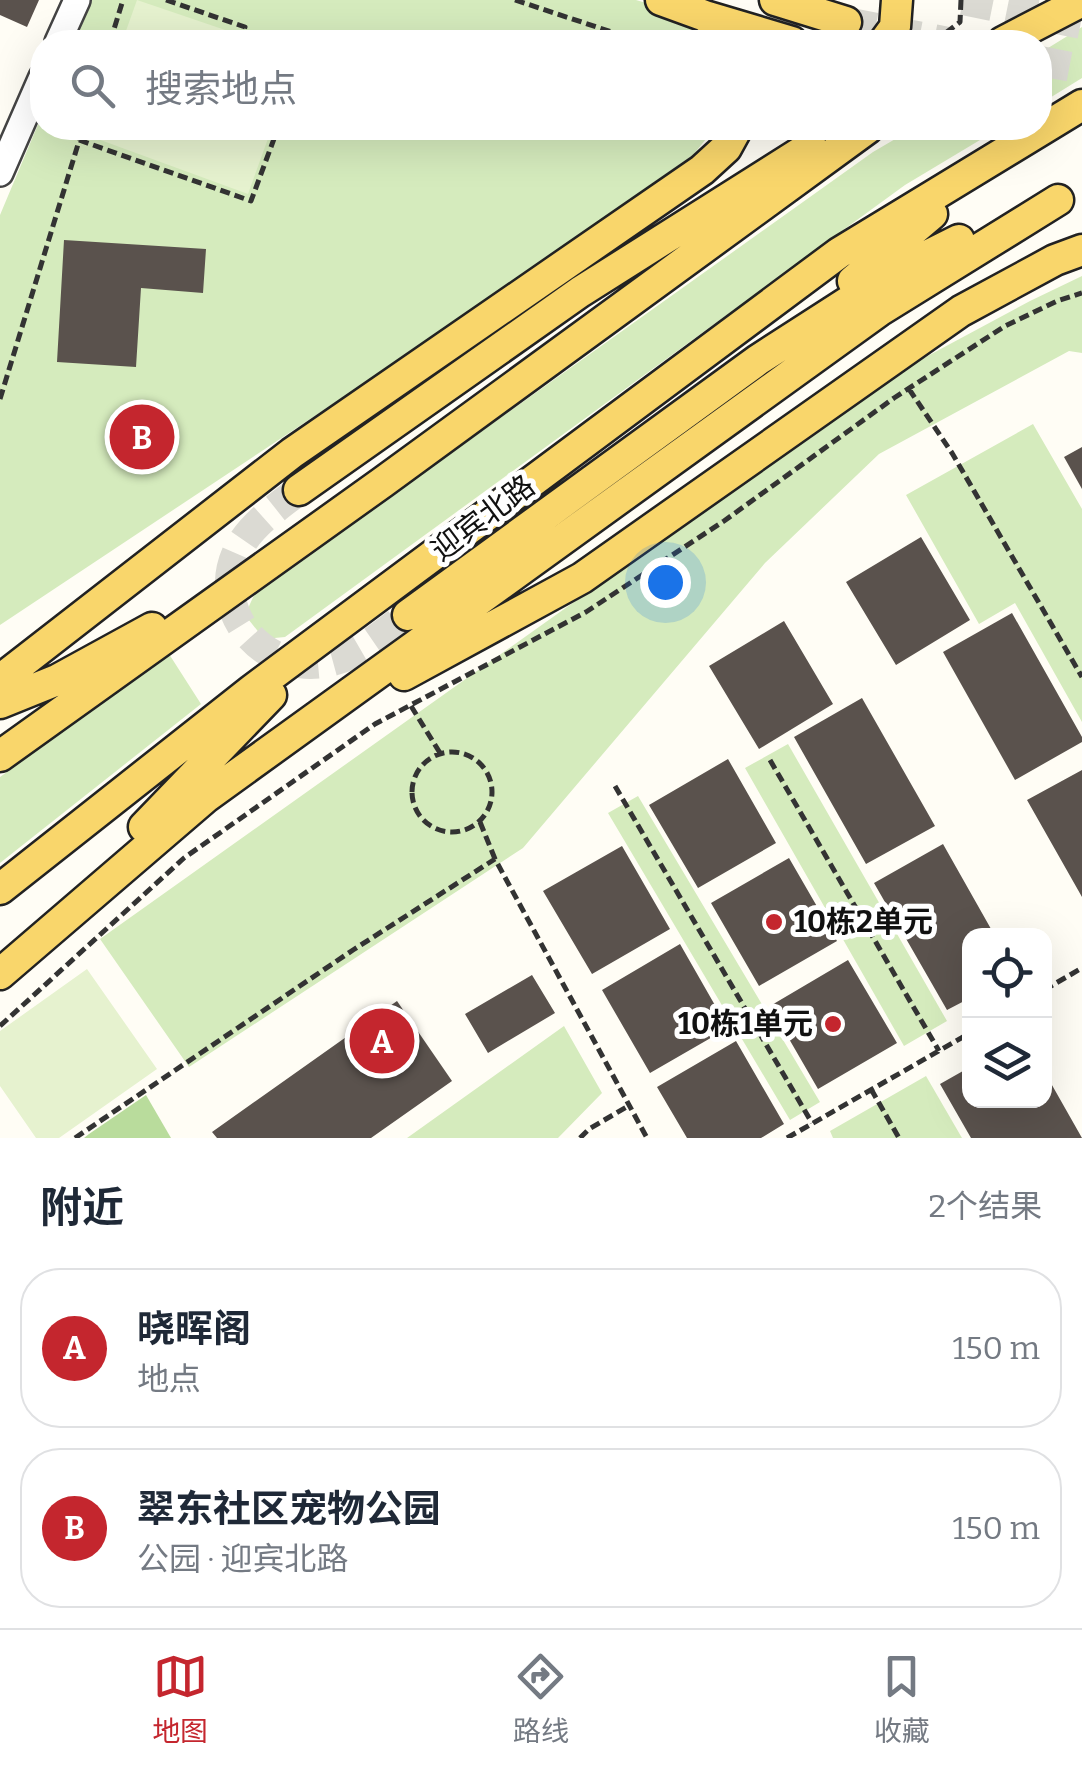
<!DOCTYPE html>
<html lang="zh">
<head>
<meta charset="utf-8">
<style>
	:root { --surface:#fff; --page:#f2f2f3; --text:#1f2937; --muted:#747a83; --line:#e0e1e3; --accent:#c4262e }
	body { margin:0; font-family:Bitter,"Noto Sans SC",serif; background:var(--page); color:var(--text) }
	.controls { position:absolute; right:30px; bottom:30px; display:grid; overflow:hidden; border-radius:20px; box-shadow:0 10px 40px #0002 }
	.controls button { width:90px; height:90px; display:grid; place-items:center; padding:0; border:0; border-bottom:2px solid var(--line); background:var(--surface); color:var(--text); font:50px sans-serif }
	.you { position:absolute; left:665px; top:582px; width:35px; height:35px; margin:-25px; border:8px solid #fff; border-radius:50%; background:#1a73e8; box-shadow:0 0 0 15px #1a73e833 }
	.badge { display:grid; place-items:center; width:65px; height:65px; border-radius:50%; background:var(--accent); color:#fff; font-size:32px; font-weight:700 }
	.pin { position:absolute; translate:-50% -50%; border:5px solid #fff; box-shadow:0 2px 10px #0006 }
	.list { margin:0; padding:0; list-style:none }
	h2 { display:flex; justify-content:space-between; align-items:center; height:130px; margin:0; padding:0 40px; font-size:42px }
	h2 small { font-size:32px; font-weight:400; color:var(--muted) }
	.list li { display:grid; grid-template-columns:65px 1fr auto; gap:30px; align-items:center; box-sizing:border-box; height:160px; margin:0 20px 20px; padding:0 20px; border:2px solid var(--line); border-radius:40px }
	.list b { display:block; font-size:38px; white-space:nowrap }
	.list p { margin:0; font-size:32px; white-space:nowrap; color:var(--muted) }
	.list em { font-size:32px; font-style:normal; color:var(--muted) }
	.icon { flex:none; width:55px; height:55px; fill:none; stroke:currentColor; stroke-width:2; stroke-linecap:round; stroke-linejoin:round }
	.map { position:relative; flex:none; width:1082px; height:1138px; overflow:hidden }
	.search { position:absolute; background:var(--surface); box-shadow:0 10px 40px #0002; left:30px; right:30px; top:30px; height:110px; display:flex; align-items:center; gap:25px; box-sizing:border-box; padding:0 35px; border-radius:40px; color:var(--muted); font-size:38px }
	.sheet { height:490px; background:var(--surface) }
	nav { display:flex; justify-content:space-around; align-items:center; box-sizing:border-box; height:140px; border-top:2px solid var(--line); background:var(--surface); font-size:28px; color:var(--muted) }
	nav a { display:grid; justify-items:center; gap:5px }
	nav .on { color:var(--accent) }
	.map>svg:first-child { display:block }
	.green { fill:#d5ebbd }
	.forest { fill:#b9dc9c }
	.pitch { fill:#e6f2cf }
	.building { fill:#5a524d }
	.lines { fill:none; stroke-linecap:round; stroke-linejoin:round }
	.major-tunnel { stroke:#dbdad3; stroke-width:30; stroke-dasharray:30 15; stroke-linecap:butt }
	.minor-casing { stroke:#444; stroke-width:30 }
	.major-casing { stroke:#222; stroke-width:35 }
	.path { stroke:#333; stroke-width:5; stroke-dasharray:10 5; stroke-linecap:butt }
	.minor { stroke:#fff; stroke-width:25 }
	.major { stroke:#f9d66b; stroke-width:30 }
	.poi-dot { fill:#c4262e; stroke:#fff; stroke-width:4 }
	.labels { text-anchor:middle; stroke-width:10; stroke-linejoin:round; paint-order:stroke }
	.street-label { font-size:30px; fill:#111; stroke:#fff }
	.poi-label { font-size:30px; font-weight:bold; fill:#111; stroke:#fff; text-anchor:start }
</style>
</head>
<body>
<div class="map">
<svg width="1082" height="1138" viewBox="0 0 1082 1138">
	<rect width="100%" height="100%" fill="#fffdf5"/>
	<path class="green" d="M91,0H636L653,5L713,42H73Z
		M1082,27V78L1040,104V53Z
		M42,115V128H715L693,155L423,344L0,625V215Z
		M914,128H1000L905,185L285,637L264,639L245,615L255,593L873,152Z
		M1082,276V353L1069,351L879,454L765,563L523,848L189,1067L100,939L896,373L1030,301Z
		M1033,424L1082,509V722L1015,603L979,624L906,495Z
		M169,654L201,704L0,863V777Z
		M788,744L947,1021L904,1046L745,768Z
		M638,796L820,1102L790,1120L608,813Z
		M564,1026L602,1093L558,1138H407Z
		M926,1076L962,1138H833L830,1131Z"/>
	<path class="forest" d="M146,1095L171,1138H84L89,1134Z"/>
	<path class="pitch" d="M137,0L234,33L230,42H122Z
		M86,128H256L270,133L248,194L84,134Z
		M87,969L157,1069L59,1138H36L0,1086V1031Z"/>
	<path class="building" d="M0,0H39L27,27L0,15Z
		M64,240L206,249L203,293L141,288L136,367L57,362Z
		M1082,447V489L1064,457Z
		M921,537L970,620L896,665L846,582Z
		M1012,613L1082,737V742L1015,780L943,652Z
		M784,621L833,704L759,749L709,666Z
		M862,698L935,826L866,864L794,737Z
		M728,759L776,843L698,888L649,805Z
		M1082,770V897L1027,800Z
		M943,844L995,936H970V998L947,1010L874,883Z
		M622,846L670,929L592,974L543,891Z
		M789,858L837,941L759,986L711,903Z
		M680,944L728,1028L650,1073L602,990Z
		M848,960L897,1043L818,1089L770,1006Z
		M532,975L555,1013L488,1053L465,1014Z
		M397,1001L452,1081L371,1138H217L212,1132Z
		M736,1041L784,1124L761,1138H687L657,1087Z
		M970,1067V1100H1044V1071L1082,1138H971L940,1084Z"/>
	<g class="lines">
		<path class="major-tunnel" d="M963,0L1082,24
			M846,22L948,42
			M1040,61L1082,69
			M299,490C278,507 251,524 238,550C207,614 269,681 336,660C363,652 386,631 408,615"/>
		<g class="minor-casing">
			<path id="minor" d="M58,42L77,0
				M0,173L42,77"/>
		</g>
		<g class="major-casing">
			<path id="major" d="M661,0L705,16L720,29
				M775,0L846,22
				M705,16L792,42
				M884,42L895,27L897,0
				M1003,42L1082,1
				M853,281L932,214
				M299,490L580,292L811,146
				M408,615L758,360L893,273L959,240
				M404,675L582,578L961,311L1055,260L1082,250
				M0,680L292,453L702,170L726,148L737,128
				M0,703L57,680L152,628
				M0,756L383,482L868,128
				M144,827L271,695
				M0,889L252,690L839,253L1082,105
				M0,974L206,797L879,311L1058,200"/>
		</g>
		<path class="path" d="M166,0L245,27L239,42
			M515,0L642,42
			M110,42L123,0
			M934,42L960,22L961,0
			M79,140L251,201L278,128
			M909,389L952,453L1082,677
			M0,399L83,128
			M411,706L440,753
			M412 792a40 40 0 1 1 80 0a40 40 0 1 1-80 0Z
			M770,760L939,1051
			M615,786L812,1123
			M480,822L495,859
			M1044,990L1082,968
			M0,1026L184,858L375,724L586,612L724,521L894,398L1005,326L1057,301L1082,293
			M871,1089L899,1138
			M75,1138L353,950L495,859L647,1138
			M580,1138L589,1129L630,1105
			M787,1138L970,1033"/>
		<use href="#minor" class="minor"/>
		<use href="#major" class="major"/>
	</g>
	<g class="poi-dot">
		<circle cx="774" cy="922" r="10"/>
		<circle cx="833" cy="1024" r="10"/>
	</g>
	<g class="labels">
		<g class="street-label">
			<text transform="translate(483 518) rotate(-37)" y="10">迎宾北路</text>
		</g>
		<g class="poi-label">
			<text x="794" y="932">10栋2单元</text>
			<text x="813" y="1034" text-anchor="end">10栋1单元</text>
		</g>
	</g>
</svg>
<div class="controls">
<button><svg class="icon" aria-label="locate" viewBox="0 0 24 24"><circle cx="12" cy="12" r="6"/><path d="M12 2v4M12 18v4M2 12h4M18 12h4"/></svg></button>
<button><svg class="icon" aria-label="layers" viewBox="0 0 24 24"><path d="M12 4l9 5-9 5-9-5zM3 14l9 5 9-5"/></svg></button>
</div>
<div class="you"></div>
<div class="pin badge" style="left:382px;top:1041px">A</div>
<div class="pin badge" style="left:142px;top:437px">B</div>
<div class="search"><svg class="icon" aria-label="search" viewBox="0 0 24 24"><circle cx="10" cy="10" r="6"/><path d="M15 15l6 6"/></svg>搜索地点</div>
</div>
<section class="sheet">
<h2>附近<small>2个结果</small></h2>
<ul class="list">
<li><span class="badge">A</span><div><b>晓晖阁</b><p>地点</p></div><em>150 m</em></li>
<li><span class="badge">B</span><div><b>翠东社区宠物公园</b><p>公园 · 迎宾北路</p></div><em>150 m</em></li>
</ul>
</section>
<nav>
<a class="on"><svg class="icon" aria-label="map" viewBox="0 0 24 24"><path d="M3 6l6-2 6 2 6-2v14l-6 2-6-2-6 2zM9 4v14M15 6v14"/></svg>地图</a>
<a><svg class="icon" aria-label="directions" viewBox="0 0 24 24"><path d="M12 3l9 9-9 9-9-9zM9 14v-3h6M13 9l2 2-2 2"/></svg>路线</a>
<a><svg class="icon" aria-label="saved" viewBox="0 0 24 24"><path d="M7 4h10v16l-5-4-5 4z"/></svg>收藏</a>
</nav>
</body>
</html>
